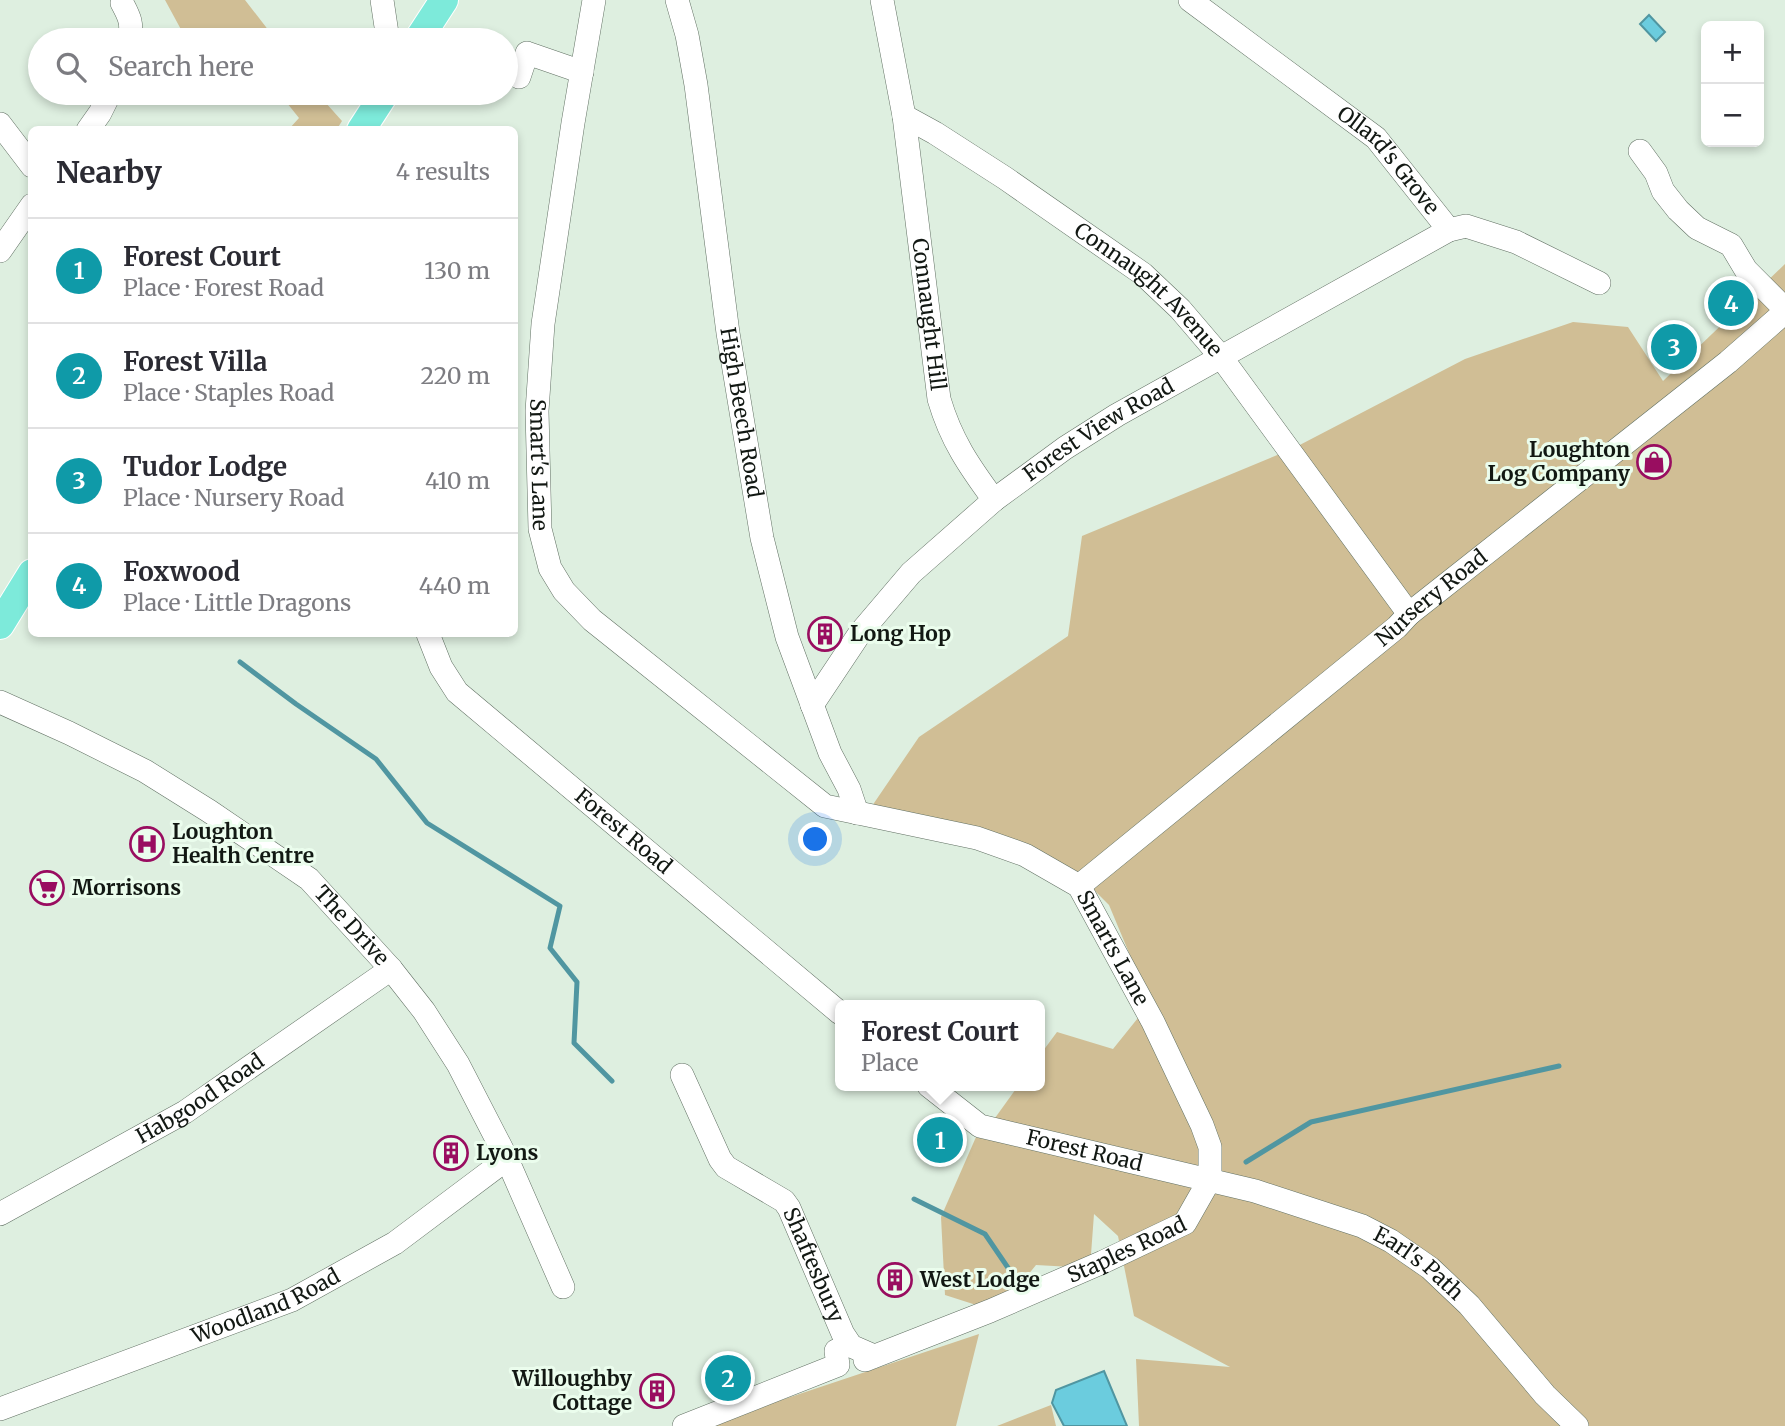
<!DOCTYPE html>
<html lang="en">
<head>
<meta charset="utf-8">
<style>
	:root { --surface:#fff; --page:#f7f7f7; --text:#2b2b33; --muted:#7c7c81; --line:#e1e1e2; --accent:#d93025 }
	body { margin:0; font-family:Merriweather,serif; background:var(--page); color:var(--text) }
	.controls { position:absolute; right:21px; top:21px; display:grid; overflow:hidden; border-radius:10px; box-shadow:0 4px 10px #0003 }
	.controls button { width:63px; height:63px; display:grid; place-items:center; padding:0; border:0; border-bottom:2px solid var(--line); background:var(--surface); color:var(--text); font:35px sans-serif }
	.you { position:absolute; left:816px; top:840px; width:24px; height:24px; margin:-18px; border:5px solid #fff; border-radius:50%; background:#1a73e8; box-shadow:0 0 0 10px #1a73e833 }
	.badge { display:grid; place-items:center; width:46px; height:46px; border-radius:50%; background:var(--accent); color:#fff; font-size:23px; font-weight:700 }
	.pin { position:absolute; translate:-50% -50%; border:4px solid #fff; box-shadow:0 2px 7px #0006 }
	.popup { position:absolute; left:835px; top:1000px; width:210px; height:91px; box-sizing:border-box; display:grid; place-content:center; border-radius:10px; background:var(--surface); filter:drop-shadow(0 2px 5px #0005); font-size:23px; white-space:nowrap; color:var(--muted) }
	.popup b { font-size:26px; color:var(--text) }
	.popup::after { content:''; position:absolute; left:50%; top:100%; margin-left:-14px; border:14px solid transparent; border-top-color:var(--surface) }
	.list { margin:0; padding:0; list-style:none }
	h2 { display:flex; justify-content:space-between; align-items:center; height:91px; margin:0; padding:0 28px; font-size:30px }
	h2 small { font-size:23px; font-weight:400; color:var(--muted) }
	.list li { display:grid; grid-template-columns:46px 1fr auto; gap:21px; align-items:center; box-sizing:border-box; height:105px; padding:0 28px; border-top:2px solid var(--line) }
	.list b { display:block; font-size:26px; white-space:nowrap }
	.list p { margin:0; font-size:23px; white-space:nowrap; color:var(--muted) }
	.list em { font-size:23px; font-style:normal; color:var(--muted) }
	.icon { flex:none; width:38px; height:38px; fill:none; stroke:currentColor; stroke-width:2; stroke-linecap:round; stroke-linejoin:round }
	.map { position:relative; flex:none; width:1785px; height:1426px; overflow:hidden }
	.search { position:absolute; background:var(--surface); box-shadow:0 4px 10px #0003; left:28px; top:28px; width:490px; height:77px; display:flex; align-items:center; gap:18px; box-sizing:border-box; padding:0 24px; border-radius:38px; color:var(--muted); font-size:26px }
	.panel { position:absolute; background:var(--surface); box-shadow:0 4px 10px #0003; left:28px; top:126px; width:490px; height:511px; border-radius:10px }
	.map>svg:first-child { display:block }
	.green { fill:#d0be95 }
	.water { fill:#6bccde; stroke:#5096a1; stroke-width:2 }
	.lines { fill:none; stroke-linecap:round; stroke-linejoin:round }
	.stream { stroke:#5096a1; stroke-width:5 }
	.minor-casing { stroke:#617063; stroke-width:24 }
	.major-casing { stroke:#fff; stroke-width:30 }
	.minor { stroke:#fff; stroke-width:23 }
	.major { stroke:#7deada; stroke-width:28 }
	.labels { text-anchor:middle; stroke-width:6; stroke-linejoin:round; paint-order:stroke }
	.street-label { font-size:21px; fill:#121813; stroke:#ebfded }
	.poi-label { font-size:21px; font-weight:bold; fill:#121813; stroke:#ebfded; text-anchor:start }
</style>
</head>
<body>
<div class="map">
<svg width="1785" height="1426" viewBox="0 0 1785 1426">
	<rect width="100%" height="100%" fill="#deefe0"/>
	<path class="green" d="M165,0H245L276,40H237L231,33L222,40H182L184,35Z
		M279,93H317L342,121L337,129H289L299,118Z
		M1785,264V1426H1585L1383,1230L995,1118L1018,1086H1040V1055L1057,1032L1113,1049L1150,1003L1109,905L1077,873L872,806L919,737L1068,636L1082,536L1292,449L1465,359L1573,322L1628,327L1663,381Z
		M976,1137L1182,1182L1347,1227L1432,1277L1564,1426H1139L1136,1359L1230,1367L1134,1316L1118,1236L1094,1214L1090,1268L1036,1265L998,1312L945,1295L941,1217Z
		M979,1334L956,1426H704L707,1425Z
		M1051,1405L1056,1426H997Z"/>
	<path class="water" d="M1649,15L1665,32L1656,41L1640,24Z
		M1104,1371L1127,1426H1064L1052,1403L1056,1390Z"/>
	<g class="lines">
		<path class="stream" d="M240,662L296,704L376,759L427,823L560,906L550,948L577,982L574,1043L612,1081
			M1246,1162L1311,1122L1559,1066
			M914,1199L985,1234L1017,1281"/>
		<g class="minor-casing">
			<g id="minor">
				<path d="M382,0L388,40"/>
				<path id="s1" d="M594,0L573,123L543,324L537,411L540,529L550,568L564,591L592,620L825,806L977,838L1025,855L1079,886L1153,1022L1202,1125L1210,1147V1179"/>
				<path id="s2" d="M677,0L687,35L696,85L728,333L762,538L787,637L830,753L849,789L857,813"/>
				<path id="s3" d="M882,0L904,116L939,399C951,440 969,466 994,500"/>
				<path id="s4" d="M1190,0L1376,138L1449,230"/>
				<path d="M122,3C129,16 134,25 128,40"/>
				<path d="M519,77L527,53L582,72"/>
				<path id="s5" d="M904,116L935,133L1005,178L1143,274L1180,309L1221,357L1409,614"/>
				<path d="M0,124L32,166"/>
				<path d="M88,130L100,113L110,93"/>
				<path d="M1640,151L1656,173L1663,191L1678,210L1697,228L1731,245L1746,270L1785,309"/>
				<path d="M0,251L32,205"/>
				<path id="s6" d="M428,634L441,667L457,692L840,1013"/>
				<path id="s7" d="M0,702L69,733L145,771L209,811L309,879L391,969L424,1011L458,1064L507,1159L563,1287"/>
				<path id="s8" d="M812,705L860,633L911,573L994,500L1065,448L1117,415L1449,230L1466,226L1516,242L1599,283"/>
				<path id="s9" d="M1079,886L1397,627L1409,614L1728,362L1785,312"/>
				<path id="s10" d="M682,1075L720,1159L726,1167L784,1201L789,1208L843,1334L851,1346L874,1356"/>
				<path id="s11" d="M929,1086L980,1126L1255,1191L1362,1226L1391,1241L1430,1268L1469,1305L1545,1395L1577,1426"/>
				<path id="s12" d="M0,1214L185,1112L391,969"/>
				<path id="s13" d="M865,1360L990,1311L1103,1262L1185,1223L1210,1179"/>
				<path id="s14" d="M0,1409L292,1300L395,1243L507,1159"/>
				<path d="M684,1426L838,1365L836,1351"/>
			</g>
		</g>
		<g class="major-casing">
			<path id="major" d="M418,40L444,0
				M361,130L385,93
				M0,625L32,573"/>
		</g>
		<use href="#minor" class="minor"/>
		<use href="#major" class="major"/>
	</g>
	<defs>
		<g id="shop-ring" transform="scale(1.75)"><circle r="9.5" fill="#ebfded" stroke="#990d60" stroke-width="1.5"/><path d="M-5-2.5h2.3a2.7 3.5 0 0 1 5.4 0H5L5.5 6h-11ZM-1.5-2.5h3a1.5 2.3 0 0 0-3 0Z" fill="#990d60"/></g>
		<g id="building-ring" transform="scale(1.75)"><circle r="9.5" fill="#ebfded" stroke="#990d60" stroke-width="1.5"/><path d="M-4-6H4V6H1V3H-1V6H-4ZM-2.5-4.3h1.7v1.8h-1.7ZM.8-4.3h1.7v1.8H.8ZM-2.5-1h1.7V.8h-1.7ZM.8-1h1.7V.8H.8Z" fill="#990d60"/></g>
		<g id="hospital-ring" transform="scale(1.75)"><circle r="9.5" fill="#ebfded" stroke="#990d60" stroke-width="1.5"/><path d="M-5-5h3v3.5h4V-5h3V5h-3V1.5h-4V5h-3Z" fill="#990d60"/></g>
		<g id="supermarket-ring" transform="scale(1.75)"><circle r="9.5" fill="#ebfded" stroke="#990d60" stroke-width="1.5"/><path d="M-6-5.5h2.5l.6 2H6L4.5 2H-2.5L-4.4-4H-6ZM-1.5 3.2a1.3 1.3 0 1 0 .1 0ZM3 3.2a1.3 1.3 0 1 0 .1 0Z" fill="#990d60"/></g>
	</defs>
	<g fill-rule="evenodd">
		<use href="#shop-ring" x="1654" y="462"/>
		<use href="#building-ring" x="825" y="634"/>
		<use href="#hospital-ring" x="147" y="844"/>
		<use href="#supermarket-ring" x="47" y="888"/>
		<use href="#building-ring" x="451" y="1153"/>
		<use href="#building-ring" x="895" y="1280"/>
		<use href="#building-ring" x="657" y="1391"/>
	</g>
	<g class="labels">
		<g class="street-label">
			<text dy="7" stroke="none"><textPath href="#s4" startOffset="256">Ollard's Grove</textPath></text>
			<text dy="7" stroke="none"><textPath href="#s5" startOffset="301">Connaught Avenue</textPath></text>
			<text dy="7" stroke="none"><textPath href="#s3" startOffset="318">Connaught Hill</textPath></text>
			<text dy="7" stroke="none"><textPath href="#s2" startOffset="418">High Beech Road</textPath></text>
			<text dy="7" stroke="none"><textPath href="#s8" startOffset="402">Forest View Road</textPath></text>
			<text dy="7" stroke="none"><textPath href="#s1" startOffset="469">Smart's Lane</textPath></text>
			<text dy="7" stroke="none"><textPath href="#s9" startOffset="455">Nursery Road</textPath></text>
			<text dy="7" stroke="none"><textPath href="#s6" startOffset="282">Forest Road</textPath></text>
			<text dy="7" stroke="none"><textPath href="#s7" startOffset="420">The Drive</textPath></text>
			<text dy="7" stroke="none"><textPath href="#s1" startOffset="1278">Smarts Lane</textPath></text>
			<text dy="7" stroke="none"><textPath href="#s12" startOffset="231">Habgood Road</textPath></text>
			<text dy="7" stroke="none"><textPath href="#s11" startOffset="172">Forest Road</textPath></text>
			<text dy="7" stroke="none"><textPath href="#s13" startOffset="284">Staples Road</textPath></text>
			<text dy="7" stroke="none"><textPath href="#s10" startOffset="240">Shaftesbury</textPath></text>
			<text dy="7" stroke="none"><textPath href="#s11" startOffset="528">Earl's Path</textPath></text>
			<text dy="7" stroke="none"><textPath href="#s14" startOffset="285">Woodland Road</textPath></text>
		</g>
		<g class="poi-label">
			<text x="1630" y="457" text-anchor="end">Loughton<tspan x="1630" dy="24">Log Company</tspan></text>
			<text x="850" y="641">Long Hop</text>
			<text x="172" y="839">Loughton<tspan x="172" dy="24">Health Centre</tspan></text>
			<text x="72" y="895">Morrisons</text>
			<text x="476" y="1160">Lyons</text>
			<text x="920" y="1287">West Lodge</text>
			<text x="632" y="1386" text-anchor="end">Willoughby<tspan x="632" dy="24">Cottage</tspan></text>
		</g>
	</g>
</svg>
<div class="controls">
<button>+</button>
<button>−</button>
</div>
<div class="you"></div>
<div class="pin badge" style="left:940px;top:1140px;background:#0f9aa8">1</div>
<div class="popup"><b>Forest Court</b>Place</div>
<div class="pin badge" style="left:728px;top:1378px;background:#0f9aa8">2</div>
<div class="pin badge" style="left:1674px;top:347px;background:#0f9aa8">3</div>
<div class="pin badge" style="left:1731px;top:303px;background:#0f9aa8">4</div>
<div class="search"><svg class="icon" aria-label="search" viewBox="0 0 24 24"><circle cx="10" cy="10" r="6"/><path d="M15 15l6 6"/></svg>Search here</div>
<section class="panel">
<h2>Nearby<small>4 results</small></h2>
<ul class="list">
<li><span class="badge" style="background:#0f9aa8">1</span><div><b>Forest Court</b><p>Place · Forest Road</p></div><em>130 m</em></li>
<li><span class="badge" style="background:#0f9aa8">2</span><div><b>Forest Villa</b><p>Place · Staples Road</p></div><em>220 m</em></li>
<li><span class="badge" style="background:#0f9aa8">3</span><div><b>Tudor Lodge</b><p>Place · Nursery Road</p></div><em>410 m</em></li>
<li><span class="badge" style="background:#0f9aa8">4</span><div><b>Foxwood</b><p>Place · Little Dragons</p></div><em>440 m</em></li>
</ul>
</section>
</div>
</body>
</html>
